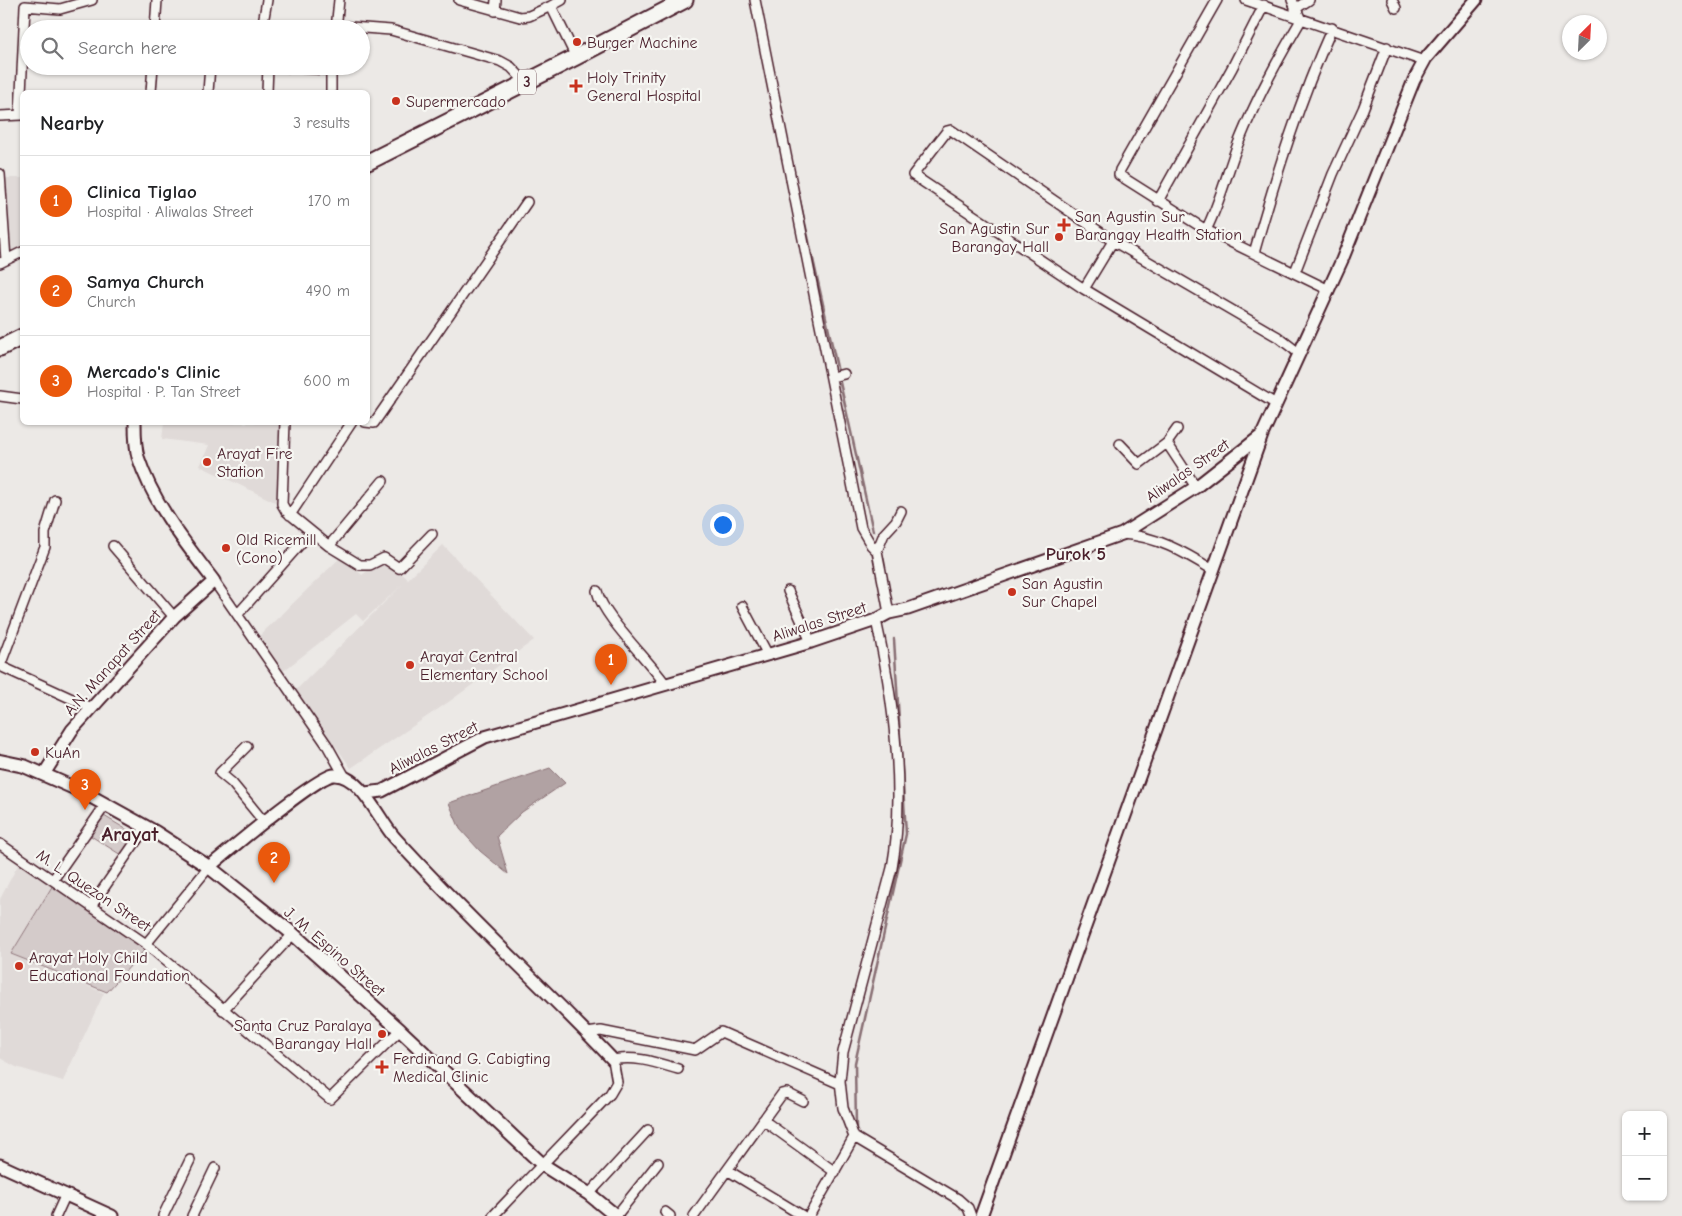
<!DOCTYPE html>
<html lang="en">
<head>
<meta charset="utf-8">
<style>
	:root { --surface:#fff; --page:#f2f2f2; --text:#202124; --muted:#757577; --line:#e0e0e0; --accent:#ea580c }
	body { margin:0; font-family:"Comic Neue",sans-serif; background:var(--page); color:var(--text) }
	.controls { position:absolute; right:15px; bottom:15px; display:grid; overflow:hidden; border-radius:8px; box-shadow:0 1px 4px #0004 }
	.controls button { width:45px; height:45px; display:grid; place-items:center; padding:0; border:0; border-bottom:1px solid var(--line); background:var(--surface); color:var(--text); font:25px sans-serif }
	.compass { position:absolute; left:1562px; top:15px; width:45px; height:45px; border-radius:50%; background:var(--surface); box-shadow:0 1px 4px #0004; rotate:24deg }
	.you { position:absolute; left:722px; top:524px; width:18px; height:18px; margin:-12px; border:4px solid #fff; border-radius:50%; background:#1a73e8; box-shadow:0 0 0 8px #1a73e833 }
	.badge { display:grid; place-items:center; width:32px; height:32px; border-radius:50%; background:var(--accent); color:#fff; font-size:16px; font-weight:700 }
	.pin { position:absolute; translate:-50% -41px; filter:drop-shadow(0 1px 2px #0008) }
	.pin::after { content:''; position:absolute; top:26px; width:18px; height:15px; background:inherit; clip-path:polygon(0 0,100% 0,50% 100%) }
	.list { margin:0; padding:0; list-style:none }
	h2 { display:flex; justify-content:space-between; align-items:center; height:65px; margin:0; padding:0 20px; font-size:21px }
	h2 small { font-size:16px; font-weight:400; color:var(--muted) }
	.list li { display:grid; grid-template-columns:32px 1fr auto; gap:15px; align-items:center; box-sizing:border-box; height:90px; padding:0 20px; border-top:1px solid var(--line) }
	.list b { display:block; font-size:19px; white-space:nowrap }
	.list p { margin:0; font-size:16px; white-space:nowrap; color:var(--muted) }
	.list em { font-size:16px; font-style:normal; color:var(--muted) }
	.icon { flex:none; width:28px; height:28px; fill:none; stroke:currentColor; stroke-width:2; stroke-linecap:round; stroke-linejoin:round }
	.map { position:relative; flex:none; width:1682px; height:1216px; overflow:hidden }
	.search { position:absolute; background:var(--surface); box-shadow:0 1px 4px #0004; left:20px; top:20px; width:350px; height:55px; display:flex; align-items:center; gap:12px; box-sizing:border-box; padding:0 18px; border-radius:28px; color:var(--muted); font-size:19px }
	.panel { position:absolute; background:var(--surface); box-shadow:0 1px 4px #0004; left:20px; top:90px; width:350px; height:335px; border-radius:8px }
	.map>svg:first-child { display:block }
	.built { fill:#e0dad8 }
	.green { fill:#d4cbca; stroke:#8f757a }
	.water { fill:#b1a2a3; stroke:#886e73 }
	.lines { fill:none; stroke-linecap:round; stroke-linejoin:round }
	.stream { stroke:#886e73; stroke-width:2.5 }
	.minor-casing { stroke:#4a1f2b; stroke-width:12 }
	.tertiary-casing { stroke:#4a1f2b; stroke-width:15 }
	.secondary-casing { stroke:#4a1f2b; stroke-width:16 }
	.trunk-casing { stroke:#4a1f2b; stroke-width:19 }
	.minor { stroke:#f6f6f2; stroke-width:9 }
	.tertiary { stroke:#f6f6f2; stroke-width:11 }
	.secondary { stroke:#f6f6f2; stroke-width:12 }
	.trunk { stroke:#f6f6f2; stroke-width:15 }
	.poi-dot { fill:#c8321e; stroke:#f6f6f2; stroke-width:2 }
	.labels { text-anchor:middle; stroke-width:4.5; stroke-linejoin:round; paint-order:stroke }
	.shield { fill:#f6f6f2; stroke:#7e6067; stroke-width:1 }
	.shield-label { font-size:15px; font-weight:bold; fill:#4a1f2b }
	.poi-label { font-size:16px; fill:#4a1f2b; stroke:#f6f6f2; text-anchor:start }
	.street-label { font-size:16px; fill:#4a1f2b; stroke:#f6f6f2 }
	.neighbourhood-label { font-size:18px; font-weight:bold; fill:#4a1f2b; stroke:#f6f6f2 }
	.district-label { font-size:21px; font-weight:bold; fill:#4a1f2b; stroke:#f6f6f2 }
</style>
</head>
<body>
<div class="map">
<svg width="1682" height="1216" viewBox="0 0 1682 1216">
	<rect width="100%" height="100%" fill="#ece9e6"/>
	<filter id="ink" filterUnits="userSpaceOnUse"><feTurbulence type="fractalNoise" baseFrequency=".02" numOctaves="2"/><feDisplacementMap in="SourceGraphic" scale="10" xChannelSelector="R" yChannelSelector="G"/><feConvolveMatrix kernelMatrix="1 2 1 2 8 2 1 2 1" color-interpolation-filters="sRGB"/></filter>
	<g filter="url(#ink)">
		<path class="built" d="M4,178H22V247L7,254Z
			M164,423H283L279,504L200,466L209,445L162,439Z
			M443,545L534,640L450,701L351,768L296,690L403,584L363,621L356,614L282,672L257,638L342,556L362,575L384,559L408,579Z
			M19,863L53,885L11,954L104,993L63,1081L16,1067L0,1058V899Z"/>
		<path class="green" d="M104,816L134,834L121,855L91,836Z
			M53,885L147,947L107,992L11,954Z"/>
		<path class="water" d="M550,768L565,783L522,812L497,836L508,874L480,851L460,829L449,803Z"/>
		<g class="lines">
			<path class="stream" d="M797,187L838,372
				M839,378L873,531
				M856,1128L855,1063L906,834L894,639"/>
			<g class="minor-casing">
				<path id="minor" d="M459,0L520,17L529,16L551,6L576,57
					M755,0L861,528L871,545L877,551L889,613
					M1217,0L1120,170L1119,175L1206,230L1329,290
					M1246,0L1424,61
					M1392,0L1396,8
					M551,6L562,0
					M1295,9L1309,0
					M495,11L496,0
					M216,25L248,29
					M337,26L391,30L500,61L511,67L526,83
					M155,29L157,0
					M262,29L267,0
					M336,29L339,0
					M271,66L331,70V66
					M331,70V92
					M151,92L153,66
					M208,92L210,66
					M267,92L268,66
					M20,115L25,6L60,9L92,0
					M0,116L22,115
					M0,174L6,260
					M1158,201L1232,68L1264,5
					M1206,230C1220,203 1227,172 1238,144C1255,101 1278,59 1301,20L1292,0
					M1254,253C1276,176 1299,101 1332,28
					M0,263L22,252
					M1295,272L1333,174L1363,109L1387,47
					M1084,289L1113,241
					M832,377L844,374
					M0,396L22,399
					M1276,404L1084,289L913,175L947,131L951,130L1113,241L1278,337L1300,354
					M285,422L282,504L286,511L329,546
					M365,422L374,423L527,202
					M1167,443L1177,429
					M1120,444L1139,464L1167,443L1196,487
					M383,481L329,546L360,565H370L384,558L399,568L432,534
					M290,515L352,422
					M1122,534C1156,536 1184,552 1213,570
					M113,546L174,617
					M877,551L884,534L896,521L901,511
					M214,581L327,745L345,777
					M597,591C603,617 649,660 666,685
					M788,591L811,642
					M742,606L768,655
					M238,614L310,533
					M876,620C893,697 906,791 892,868L843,1052L840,1081L843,1108L854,1137L958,1199L968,1208L971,1216
					M0,666L45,547V533L55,500
					M0,666L92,708
					M247,746L220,773L232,783L264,822
					M0,844L146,944L330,1099L400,1030
					M53,880L106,804
					M92,905L146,827
					M146,944L209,867
					M223,1010L293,934
					M587,1033L601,1031L695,1050L721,1032L840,1084
					M763,1120L835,1172
					M727,1170L803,1216
					M589,1194L648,1130
					M665,1212L670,1216
					M56,1216L66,1194
					M163,1216L190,1160
					M192,1216L215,1168
					M493,1216L610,1094L617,1082L613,1060C635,1055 657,1063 678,1069
					M616,1216L658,1163
					M694,1216L782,1094L787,1093L803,1101
					M809,1216L854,1137"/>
			</g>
			<g class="tertiary-casing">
				<path id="tertiary" d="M44,774L72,730L174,617L214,581C185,543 153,503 138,457C135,446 135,434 135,422
					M365,793L382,791L485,737L811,642L876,620L889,613L908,609L1122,534L1196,487L1262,435
					M209,867C228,851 317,776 334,775C361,774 379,821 395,838C465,916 542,985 613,1060
					M0,1165L112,1216
					M981,1216L1262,435L1342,260L1414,80L1426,58L1476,0"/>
			</g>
			<g class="secondary-casing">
				<path id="secondary" d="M0,761L24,766L81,791L155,832L209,867L293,934L400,1030L543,1165L589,1194L616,1216"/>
			</g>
			<g class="trunk-casing">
				<path id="trunk" d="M368,162L576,57L685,0
					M0,348L22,337"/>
			</g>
			<use href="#minor" class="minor"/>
			<use href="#tertiary" class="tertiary"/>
			<use href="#secondary" class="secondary"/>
			<use href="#trunk" class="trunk"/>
		</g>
	</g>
	<g class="poi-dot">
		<circle cx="577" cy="42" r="5"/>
		<path d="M573.5 78.5h5v5h5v5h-5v5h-5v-5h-5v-5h5z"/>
		<circle cx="396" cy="101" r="5"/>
		<path d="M1061.5 217.5h5v5h5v5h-5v5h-5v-5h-5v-5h5z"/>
		<circle cx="1059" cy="237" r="5"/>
		<circle cx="207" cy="462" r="5"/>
		<circle cx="226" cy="548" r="5"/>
		<circle cx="1012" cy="592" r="5"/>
		<circle cx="410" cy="665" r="5"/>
		<circle cx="35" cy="752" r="5"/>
		<circle cx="19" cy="966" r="5"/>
		<circle cx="382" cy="1034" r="5"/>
		<path d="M379.5 1059.5h5v5h5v5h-5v5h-5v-5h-5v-5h5z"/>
	</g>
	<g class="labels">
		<rect class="shield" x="518" y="69.5" width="18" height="25" rx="4"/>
		<g class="shield-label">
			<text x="527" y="87">3</text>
		</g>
		<g class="poi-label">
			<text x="587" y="48">Burger Machine</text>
			<text x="587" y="83">Holy Trinity<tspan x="587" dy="18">General Hospital</tspan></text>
			<text x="406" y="107">Supermercado</text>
			<text x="1075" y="222">San Agustin Sur<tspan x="1075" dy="18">Barangay Health Station</tspan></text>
			<text x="1049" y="234" text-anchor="end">San Agustin Sur<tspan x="1049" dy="18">Barangay Hall</tspan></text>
			<text x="217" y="459">Arayat Fire<tspan x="217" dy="18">Station</tspan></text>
			<text x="236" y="545">Old Ricemill<tspan x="236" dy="18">(Cono)</tspan></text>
			<text x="1022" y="589">San Agustin<tspan x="1022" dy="18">Sur Chapel</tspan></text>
			<text x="420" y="662">Arayat Central<tspan x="420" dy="18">Elementary School</tspan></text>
			<text x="45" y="758">KuAn</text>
			<text x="29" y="963">Arayat Holy Child<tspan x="29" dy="18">Educational Foundation</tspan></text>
			<text x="372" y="1031" text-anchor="end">Santa Cruz Paralaya<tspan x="372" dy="18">Barangay Hall</tspan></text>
			<text x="393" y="1064">Ferdinand G. Cabigting<tspan x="393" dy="18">Medical Clinic</tspan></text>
		</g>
		<g class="street-label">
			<text transform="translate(1187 470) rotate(-35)" y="6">Aliwalas Street</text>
			<text transform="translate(819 621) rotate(-18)" y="6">Aliwalas Street</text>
			<text transform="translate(112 662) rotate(-48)" y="6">A.N. Manapat Street</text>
			<text transform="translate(433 747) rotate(-27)" y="6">Aliwalas Street</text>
			<text transform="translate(94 890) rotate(34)" y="6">M. L. Quezon Street</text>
			<text transform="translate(335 951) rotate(41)" y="6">J. M. Espino Street</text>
		</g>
		<g class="neighbourhood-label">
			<text x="1076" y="560">Purok 5</text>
		</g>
		<g class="district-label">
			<text x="130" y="841">Arayat</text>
		</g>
	</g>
</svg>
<div class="controls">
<button>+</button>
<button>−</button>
</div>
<svg class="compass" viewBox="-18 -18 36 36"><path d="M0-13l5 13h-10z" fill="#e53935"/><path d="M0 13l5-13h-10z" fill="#757577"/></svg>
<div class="you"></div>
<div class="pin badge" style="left:611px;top:685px">1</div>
<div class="pin badge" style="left:274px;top:883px">2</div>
<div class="pin badge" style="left:85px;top:810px">3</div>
<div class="search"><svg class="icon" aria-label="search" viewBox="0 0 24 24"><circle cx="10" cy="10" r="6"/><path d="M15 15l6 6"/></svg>Search here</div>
<section class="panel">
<h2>Nearby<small>3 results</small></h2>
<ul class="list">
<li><span class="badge">1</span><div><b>Clinica Tiglao</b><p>Hospital · Aliwalas Street</p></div><em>170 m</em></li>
<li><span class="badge">2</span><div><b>Samya Church</b><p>Church</p></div><em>490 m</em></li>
<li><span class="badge">3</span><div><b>Mercado's Clinic</b><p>Hospital · P. Tan Street</p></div><em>600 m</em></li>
</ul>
</section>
</div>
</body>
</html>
